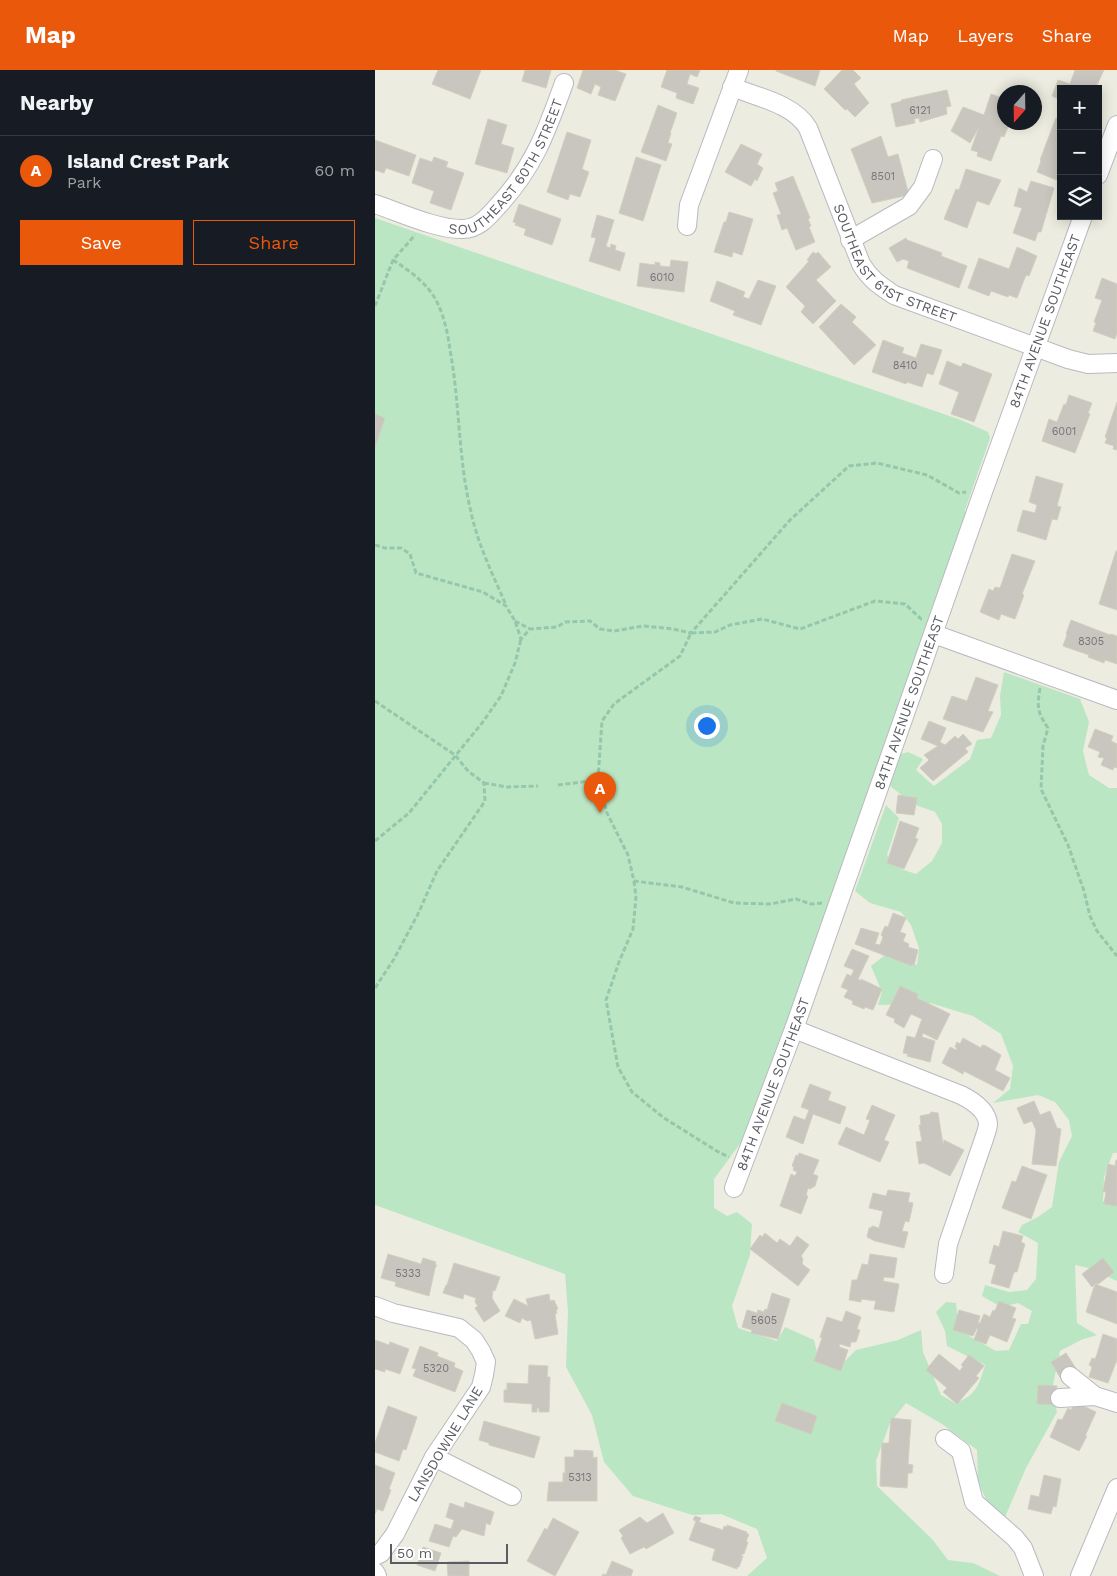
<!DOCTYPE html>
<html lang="en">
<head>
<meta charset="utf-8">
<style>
	:root { --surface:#171b24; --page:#20242c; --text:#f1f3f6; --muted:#9ea1a6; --line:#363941; --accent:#ea580c }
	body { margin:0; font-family:"Work Sans",sans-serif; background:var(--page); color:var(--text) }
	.controls { position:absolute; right:15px; top:15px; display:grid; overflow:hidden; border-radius:0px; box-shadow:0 2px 12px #0003 }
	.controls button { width:45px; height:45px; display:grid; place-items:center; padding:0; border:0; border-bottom:1px solid var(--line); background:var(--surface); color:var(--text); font:25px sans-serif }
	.compass { position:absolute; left:622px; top:15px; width:45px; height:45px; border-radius:50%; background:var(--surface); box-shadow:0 2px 12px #0003; rotate:200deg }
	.scale { position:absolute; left:15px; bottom:12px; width:118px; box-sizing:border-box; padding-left:5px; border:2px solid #595c62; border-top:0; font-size:14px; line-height:18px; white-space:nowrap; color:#595c62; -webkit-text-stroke:4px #fff; paint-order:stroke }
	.you { position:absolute; left:331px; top:655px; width:18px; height:18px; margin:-12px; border:4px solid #fff; border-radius:50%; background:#1a73e8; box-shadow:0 0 0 8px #1a73e833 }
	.badge { display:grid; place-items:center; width:32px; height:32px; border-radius:50%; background:var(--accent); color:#fff; font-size:16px; font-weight:700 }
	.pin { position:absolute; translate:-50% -41px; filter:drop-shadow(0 1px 2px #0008) }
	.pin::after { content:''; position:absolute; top:26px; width:18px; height:15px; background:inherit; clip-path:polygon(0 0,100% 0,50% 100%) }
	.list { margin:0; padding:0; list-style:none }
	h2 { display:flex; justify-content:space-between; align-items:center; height:65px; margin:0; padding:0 20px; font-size:21px }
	h2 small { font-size:16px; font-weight:400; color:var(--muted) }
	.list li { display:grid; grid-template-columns:32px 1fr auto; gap:15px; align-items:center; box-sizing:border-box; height:70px; padding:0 20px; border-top:1px solid var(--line) }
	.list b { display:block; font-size:19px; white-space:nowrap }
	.list p { margin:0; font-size:16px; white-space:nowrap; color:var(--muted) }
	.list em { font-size:16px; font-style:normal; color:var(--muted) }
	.actions { display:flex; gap:10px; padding:15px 20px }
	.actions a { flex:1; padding:11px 0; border:1px solid var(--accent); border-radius:0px; text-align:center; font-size:18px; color:var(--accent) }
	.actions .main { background:var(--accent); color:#fff }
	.icon { flex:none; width:28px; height:28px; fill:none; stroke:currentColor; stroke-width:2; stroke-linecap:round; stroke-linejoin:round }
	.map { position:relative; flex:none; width:742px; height:1506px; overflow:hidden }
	header { display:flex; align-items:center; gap:30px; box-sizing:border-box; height:70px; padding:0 25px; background:var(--accent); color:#fff }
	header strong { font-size:24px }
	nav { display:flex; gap:28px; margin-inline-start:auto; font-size:18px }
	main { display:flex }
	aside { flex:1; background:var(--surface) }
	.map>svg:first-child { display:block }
	.green { fill:#bbe6c3 }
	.building { fill:#c8c6be; stroke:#d1cfbf }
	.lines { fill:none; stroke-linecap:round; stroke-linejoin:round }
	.minor-casing { stroke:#b8bac0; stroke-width:20 }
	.path { stroke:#94c7ab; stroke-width:3; stroke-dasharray:5 2.5; stroke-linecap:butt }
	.minor { stroke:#fff; stroke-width:18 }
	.labels { text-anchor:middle; stroke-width:4.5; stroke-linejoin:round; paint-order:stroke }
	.number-label { font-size:11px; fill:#757679 }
	.street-label { font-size:14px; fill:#595c62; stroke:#fff }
</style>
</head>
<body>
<header>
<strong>Map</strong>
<nav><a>Map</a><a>Layers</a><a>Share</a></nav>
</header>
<main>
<aside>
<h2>Nearby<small></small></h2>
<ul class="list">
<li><span class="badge">A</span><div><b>Island Crest Park</b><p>Park</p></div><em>60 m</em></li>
</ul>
<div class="actions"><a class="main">Save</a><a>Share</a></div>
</aside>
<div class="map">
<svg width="742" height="1506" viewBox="0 0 742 1506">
	<rect width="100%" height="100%" fill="#edece0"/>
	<path class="green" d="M0,148L586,350L613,362L615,368L590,440V452L562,527L472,788L373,1063L339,1109V1138L352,1146L362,1142L377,1154L375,1185L357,1236L363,1258L402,1271L410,1257L439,1270L443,1286L465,1296L481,1280L523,1270L546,1260L548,1282L566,1325L580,1333C601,1326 604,1315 610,1295L572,1276L570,1261L561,1242L571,1232L581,1233L582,1243L594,1266L621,1281L634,1280L646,1254H653L657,1241L643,1233L626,1237L607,1226L610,1215L634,1222L652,1220L661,1209L663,1173L643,1162L647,1155L663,1147L677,1137L684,1092L697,1066L694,1050L680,1032L663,1025L618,1033L635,1019L638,996L626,964L598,946L555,933L503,935L507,922L496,896L509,886L523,887L542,895L544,878L536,855L526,842L495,833L480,821L511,735L524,748L512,785L526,799L541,804L557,791L567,773V754L560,742L538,734L515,716L523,685L533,682L548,689L541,700L559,716L595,689L602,670L616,668L626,645L625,626L629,602L705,629L714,652L708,681L714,705L734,718H742V1083H738L729,1107L728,1131L742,1134V1211L714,1198L700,1195L702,1253L722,1265L706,1270L685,1281L677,1320L682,1342L651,1398L630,1447L614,1436L603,1411L602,1380L567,1354L531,1333L515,1353L501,1391L502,1416L557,1469L573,1490L598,1493L625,1506H372L392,1488L382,1459L346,1444L317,1445L258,1426L229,1392L217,1345L191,1297L193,1242L190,1204L0,1135Z"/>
	<path class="building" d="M63,0H106L95,29L57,14Z
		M150,0H176L171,18L147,11Z
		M208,0H240L251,4L240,31L223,25L226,17L220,14L216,24L202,18Z
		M292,0H325L322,7L315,4L312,14L324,18L318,34L301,28L302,23L286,17Z
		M401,0H445L440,16L401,1Z
		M467,0H478L486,8L479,14L494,33L480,47L472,39L470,40L449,19Z
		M700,0H729L720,19H686V30L677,26L683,10L695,14Z
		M572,20L576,36L571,37L572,44L545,52L544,48L539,49L540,53L521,57L516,34L527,31L526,30Z
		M616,24L630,29V52H635L629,67L626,66L616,91L602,86L603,82L596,80L604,57L595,73L576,61L588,37L609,45Z
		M283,35L302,43L295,63H296L293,73L297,74L291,91L266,82Z
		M681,48L686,50V107L684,111L662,102L666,91L665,90Z
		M113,49L132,55L126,74L139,78L132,103L100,94Z
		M192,62L216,70L207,99L214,102L205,127L195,124L193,130L172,122Z
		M506,66L513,87L523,84L534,125L497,133L476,79Z
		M0,70L41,85L34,106L11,98L9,103L0,100Z
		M366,74L387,84L382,94L388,98L382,111L380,109L376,116L350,102Z
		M59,87L73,92L71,97L89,103L76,140L55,133L59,121L37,113L45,88L57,92Z
		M261,87L286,95L268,151L244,143Z
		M591,99L626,110L614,135L602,131L592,158L569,149L581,119L584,120Z
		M418,106L435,148L433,149L436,156L434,157L440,172L421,180L412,158L407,160L402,145L406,144L398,123L403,121L400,113Z
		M656,111L679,118L666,162H663L660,171L638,163L647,138L639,136L644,118L652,122Z
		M144,134L186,149L177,175L149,165L151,159L140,155L141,153L138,152Z
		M354,142L378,149L367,185L358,182L357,187L339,182L349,152H351Z
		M222,145L239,150L231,176L235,178L236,174L241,176L240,180L250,183L245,201L214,191L221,168L216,167Z
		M531,168L532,170L567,183L566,186L592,196L584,218L532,198L534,191L528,189L522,192L514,178Z
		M642,177L662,186L654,206L651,205L642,228L634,225L633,227L616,221L614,226L593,218L604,188L634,199Z
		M438,182L441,184L443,182L456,197L441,210L461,231L438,254L426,242L430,236L411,217L434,191L432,190Z
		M296,190L313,192L309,222L262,216L265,193L280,195V192L285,193V196L295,197Z
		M727,208L742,214V263L740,269L718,261L721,253L719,252L727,230L720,228Z
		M383,210L401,216L386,255L358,245L360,241L335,231L342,211L370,222L368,227L374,229Z
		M466,234L481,247L477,252L501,275L479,295L444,257Z
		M508,270L529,278L527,283L541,288L546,274L567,280L558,305L552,303L547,317L532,312L531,314L497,302Z
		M572,291L586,297L588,293L617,304L599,352L576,344L584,322L564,314Z
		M694,325L717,333L713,343L715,344L700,383L667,371L674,349L682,352L689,334L691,335Z
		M742,332V380L738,379L739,376L730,373L732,368L730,367Z
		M0,344L10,348L0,377Z
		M661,406L688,414L682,436L686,437L682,450L677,449L671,470L642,461L648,440L660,443L662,435L654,432Z
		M741,481H742V540L724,534Z
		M637,484L660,491L647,524L649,525L640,549L626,544L624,550L605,542L614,519L618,521L620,517L625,518Z
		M696,550L735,565L736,564L742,566V594L730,590L729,593L713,587L714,585L688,576L692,565L691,564Z
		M601,607L623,615L613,641L618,642L608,662L568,649L577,626L592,631Z
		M554,651L571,658L565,672L570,675L580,666L583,669L588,664L597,674L590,678L593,682L558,711L545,698L554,690L549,685L563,676L546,669Z
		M720,659L738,666L736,671L742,674V698L739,697L738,700L726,695L729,688L723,687L725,682L713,677Z
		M523,725L542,728L539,745L521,743Z
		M525,751L544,758L540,768L543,769L529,799L512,793Z
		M518,843L531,848L525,862L531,864L528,871L534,874L533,877L543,880L539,895L537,894V896L480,874L486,858L504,863L500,874L505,875L508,867L506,865L510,856L513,857Z
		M477,879L494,886L483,909L486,911V909L507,919L498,940L490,937L489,939L477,934L478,931L469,927L473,920L466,917L472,904L476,906L479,900L469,896Z
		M525,916L543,924L542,928L575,944L562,970L548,963L547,967L560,971L555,992L532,986L533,984L528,983L532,966L540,968L547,949L536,944L529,958L519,952L520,949L511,945Z
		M588,968L606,978L607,975L611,976L626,985L620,1000L635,1008L628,1021L589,1001L588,1004L567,993L575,977L581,980L582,978L580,977L582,972L585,974Z
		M435,1014L456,1022L453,1030L471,1037L465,1054L438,1044L428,1074L411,1067L419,1046L430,1050L434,1040L426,1037Z
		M659,1031L665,1045L675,1041L682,1058L686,1059L681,1096L657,1094L661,1060L657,1051L649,1054L642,1038Z
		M497,1035L520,1045L509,1070L514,1072L505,1092L463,1074L471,1057L489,1065L495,1050L491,1049Z
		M556,1042L563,1043L568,1074L569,1070L589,1080L575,1106L549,1093L544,1094L541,1072L547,1071L544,1055H546L545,1046L555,1044Z
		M424,1083L444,1090L438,1104L443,1106L440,1116L435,1119L433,1118L431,1125L433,1126L426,1144L405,1136L416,1104L420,1106L422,1102L418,1100L419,1097L417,1096L421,1085L423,1086Z
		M741,1090H742V1136L729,1134L731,1122H728L733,1094L740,1096Z
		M647,1096L672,1105L656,1149L627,1138L637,1111L641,1112Z
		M513,1120L535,1123L533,1132L538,1133L536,1143L534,1152L530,1151L527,1161L533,1162L529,1178L500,1171L492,1167L494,1158H496L497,1156L504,1158L508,1141L494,1138L498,1123L511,1126Z
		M628,1161L648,1166L646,1172L650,1174L642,1202H639L634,1218L616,1213L621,1195L614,1193L619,1175L624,1177Z
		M390,1163L402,1173L405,1169L415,1176L422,1166L434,1175L426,1186L428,1189L427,1194L435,1200L423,1216L375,1179L385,1165L387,1167Z
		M13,1184L46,1194L48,1188L61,1192L60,1195H62L60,1198L54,1226L20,1216L21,1212L6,1208Z
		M495,1184L522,1188L519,1208L509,1207L508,1211L524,1214L519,1242L499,1239L501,1231L486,1229V1232L474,1230L477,1210H482L487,1194L493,1195Z
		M728,1188L739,1202L722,1215L721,1213L717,1217L707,1204Z
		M79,1193L125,1207L120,1221L118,1220L117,1228L125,1241L109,1252L100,1238L103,1236L100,1232L101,1228L89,1224L88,1229L68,1223L71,1215H72Z
		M720,1214L742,1222V1254L711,1242Z
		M397,1223L415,1229L403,1269L376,1263L377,1260L367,1257L372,1240L382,1243L383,1240L389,1242L390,1239L392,1240Z
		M174,1224L175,1231L179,1230L183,1239L181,1240L182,1243L180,1244L183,1264L160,1269L156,1250L152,1251L147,1248L145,1253L130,1246L139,1229L153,1236L151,1229Z
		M624,1231L641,1238L637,1248L641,1249L632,1272L615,1265L611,1274L599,1270L603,1259L602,1258L598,1266L578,1260L584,1240L605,1246L603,1253H605L609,1244L615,1247L618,1240L620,1241Z
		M471,1241L486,1247L482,1259L485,1260L481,1272H476L475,1277L465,1274L464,1277L473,1280L466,1301L439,1291L447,1268L445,1267L452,1247L467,1252Z
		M728,1264L742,1269V1290L733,1313L714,1307L717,1297L714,1295L717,1288L720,1289L722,1284Z
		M0,1270L14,1275L15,1272L34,1279L25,1304L10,1299V1302L0,1299Z
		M45,1276L63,1283L62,1286L80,1293L79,1297L88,1301L80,1322L38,1306L41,1299L37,1298Z
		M691,1283L702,1300L686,1309L676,1292Z
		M564,1284L585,1301L588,1296L586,1295L594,1285L609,1296L601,1306L604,1308L582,1334L568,1322L572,1318L551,1300Z
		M154,1295L173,1296L172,1307H175L174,1342H164V1338H162V1342H157V1334L129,1332V1320H132V1313L153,1314Z
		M663,1315L682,1316L681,1335L662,1334Z
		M700,1332L721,1342L710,1366H712L704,1381L675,1367L683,1349L687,1350L693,1338L696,1340Z
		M407,1333L442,1346L436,1364L400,1351Z
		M13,1336L42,1347L31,1380L28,1379L24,1391L0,1382V1373Z
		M516,1348L536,1350L533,1394L538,1395L537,1403H533L532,1418L505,1416L507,1373H514Z
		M109,1351L165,1367L159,1388L114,1375V1373L104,1370Z
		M199,1380L218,1381V1388L222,1387V1431H172L174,1412H188V1403H190V1387H199Z
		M0,1395L20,1403L14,1419L16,1420L8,1441L2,1439L0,1444Z
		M669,1405L686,1409L681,1437L678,1436L676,1444L653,1439L656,1425L664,1427Z
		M90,1432L119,1442L115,1455L111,1453L109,1466L87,1459L81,1467L78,1466L74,1477L54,1471L60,1454L76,1459L79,1450L71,1447L75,1433L89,1438Z
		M288,1443L299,1463L271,1479L269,1477L255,1484L246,1468L248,1466L244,1460L265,1447L272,1453Z
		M320,1446L326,1448L324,1452L348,1460L349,1456L352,1457V1455L372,1462L371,1464H374L371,1472H373L369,1484H367L366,1486H368L364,1497H362V1499L337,1490L340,1479L314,1470L321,1451L318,1450Z
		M178,1448L204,1462L180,1506L152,1491L170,1458L172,1460Z
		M48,1477L66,1483L60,1501L42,1495Z
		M94,1491V1506H73L72,1492Z
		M237,1491L258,1500L256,1506H227L228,1504L231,1505Z"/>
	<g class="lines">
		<g class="minor-casing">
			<g id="minor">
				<path id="s1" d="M357,17C382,27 419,34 433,58L486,194C495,209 504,215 519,225L693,289L713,294L742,293"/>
				<path d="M723,105L742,55"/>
				<path id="s2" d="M0,134C24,142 63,160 88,159C103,159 113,147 122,137C159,97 171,63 189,13"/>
				<path d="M312,156L314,135L364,0"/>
				<path d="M475,170L534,136L548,117L558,89"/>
				<path d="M559,564L742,630"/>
				<path d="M419,959L586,1025C598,1031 612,1040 613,1054C613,1057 611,1063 610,1066L573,1174L569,1204"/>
				<path id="s3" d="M359,1118L419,959L609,419L708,146"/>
				<path d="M0,1236L18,1243L84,1258L99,1270L106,1281L111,1292L109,1305L106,1317L59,1387L20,1464L6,1483L0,1486"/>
				<path d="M695,1306L720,1326"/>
				<path d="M685,1328L720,1326L742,1333"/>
				<path d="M570,1369L586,1381L599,1432L640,1468L648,1478L659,1506"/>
				<path d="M59,1387L137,1426"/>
				<path d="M0,1502L2,1506"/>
				<path d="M705,1506L742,1418"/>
			</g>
		</g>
		<path class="path" d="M18,190C35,201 53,214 62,232C69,246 73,264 75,280C85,333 83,389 96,442C103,475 118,505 131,535
			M0,236L18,190L40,165
			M0,475L10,478H26L35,484L41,503L108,522L131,536L140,551L146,569L155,559L182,557L190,552L215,551L225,559L239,561L268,556L298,559L316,563L415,450L474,396L502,393L552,405L584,423L591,422
			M140,551L155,559
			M665,618C662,637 662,642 673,658L668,676L666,719L693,775L709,821L715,846L722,861L742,886
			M0,631L80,685L93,701L109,713L110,731L62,801L43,844L19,889L0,918
			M109,713L132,717L163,716
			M183,715L223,710
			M0,771L34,743L107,653L126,626L140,593L146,569
			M259,811L261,827L258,859L244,892L231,930L243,997L257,1022L289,1048L345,1083L354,1087
			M447,833L436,834L421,829L395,834L359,833L307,817L259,811L253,785L232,743L223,710L227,651L239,634L305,586L316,563L340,562L355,555L387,549L425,559L500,531L530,534L546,549H548"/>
		<use href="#minor" class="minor"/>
	</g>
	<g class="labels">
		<g class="number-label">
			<text x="545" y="44">6121</text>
			<text x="508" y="110">8501</text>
			<text x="287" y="211">6010</text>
			<text x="530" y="299">8410</text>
			<text x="689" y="365">6001</text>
			<text x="716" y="575">8305</text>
			<text x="33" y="1207">5333</text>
			<text x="389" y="1254">5605</text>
			<text x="61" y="1302">5320</text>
			<text x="205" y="1411">5313</text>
		</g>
		<g class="street-label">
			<text dy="5" stroke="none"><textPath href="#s2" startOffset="168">SOUTHEAST 60TH STREET</textPath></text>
			<text dy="5" stroke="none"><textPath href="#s1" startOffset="258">SOUTHEAST 61ST STREET</textPath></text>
			<text dy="5" stroke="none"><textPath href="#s3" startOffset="921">84TH AVENUE SOUTHEAST</textPath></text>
			<text dy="5" stroke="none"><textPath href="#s3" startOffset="516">84TH AVENUE SOUTHEAST</textPath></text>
			<text dy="5" stroke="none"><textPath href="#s3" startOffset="111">84TH AVENUE SOUTHEAST</textPath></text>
			<text transform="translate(70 1374) rotate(-59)" y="5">LANSDOWNE LANE</text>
		</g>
	</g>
</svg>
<div class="controls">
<button>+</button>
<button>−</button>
<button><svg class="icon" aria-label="layers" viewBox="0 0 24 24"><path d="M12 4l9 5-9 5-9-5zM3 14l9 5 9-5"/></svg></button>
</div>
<svg class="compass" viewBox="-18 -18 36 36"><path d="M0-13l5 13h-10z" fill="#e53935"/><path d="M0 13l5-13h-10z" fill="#9ea1a6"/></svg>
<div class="scale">50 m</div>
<div class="you"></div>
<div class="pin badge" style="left:225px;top:743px">A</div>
</div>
</main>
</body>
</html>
